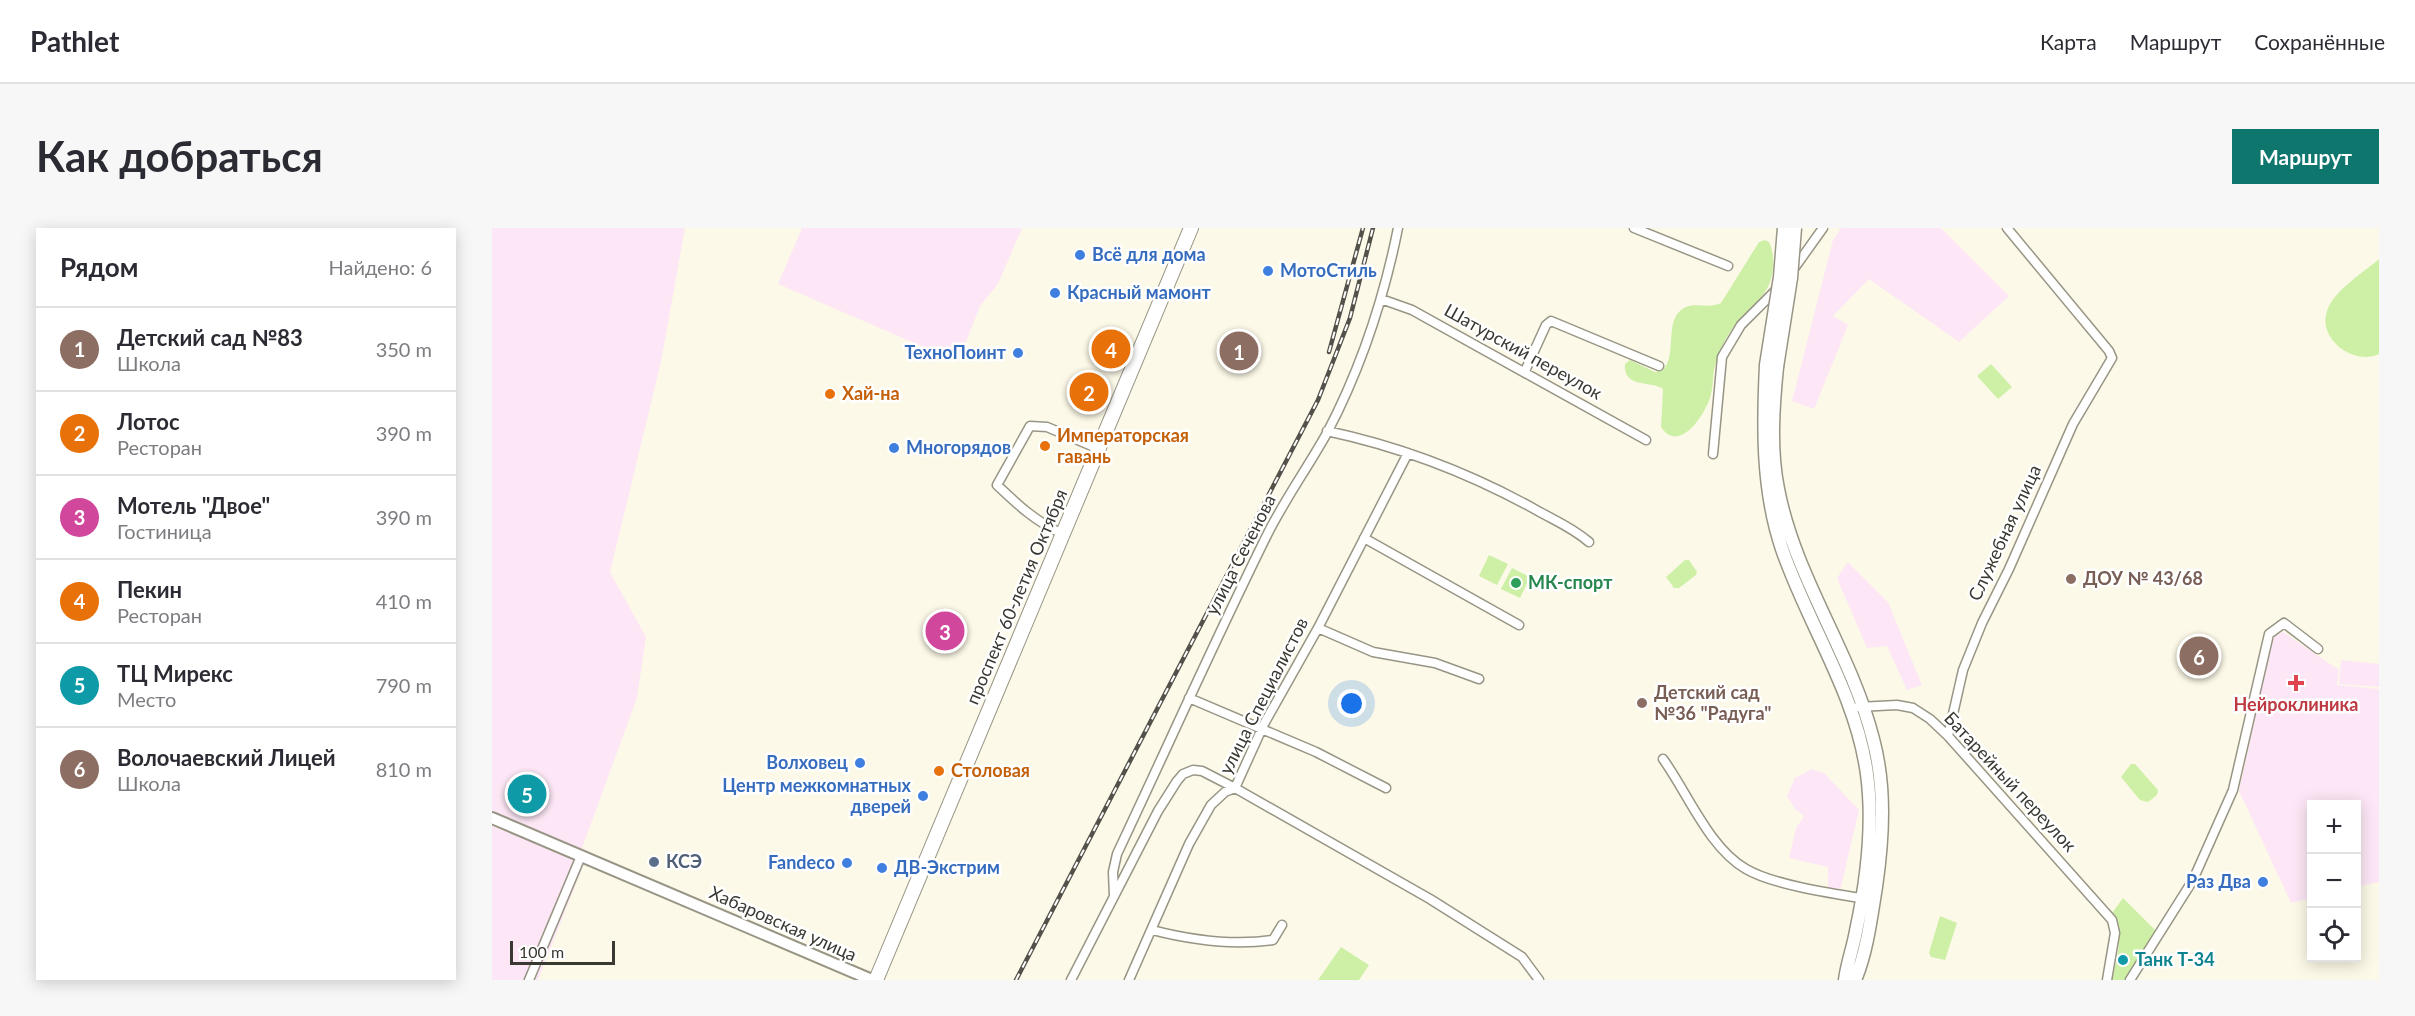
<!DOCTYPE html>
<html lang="ru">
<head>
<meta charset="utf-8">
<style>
	:root { --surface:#fff; --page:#f7f7f7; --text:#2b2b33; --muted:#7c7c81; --line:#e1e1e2; --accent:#0f766e }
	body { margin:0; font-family:Lato,sans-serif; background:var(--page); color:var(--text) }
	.controls { position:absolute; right:18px; bottom:18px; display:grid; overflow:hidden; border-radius:0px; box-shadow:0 3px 15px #0003 }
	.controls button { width:54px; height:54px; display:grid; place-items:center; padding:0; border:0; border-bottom:2px solid var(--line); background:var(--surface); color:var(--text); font:30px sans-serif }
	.scale { position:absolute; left:18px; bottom:15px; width:105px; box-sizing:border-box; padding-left:6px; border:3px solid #393831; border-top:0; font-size:16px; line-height:21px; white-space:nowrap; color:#393831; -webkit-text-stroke:4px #fff; paint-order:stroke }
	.you { position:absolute; left:860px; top:476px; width:21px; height:21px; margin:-15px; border:4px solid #fff; border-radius:50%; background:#1a73e8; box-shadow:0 0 0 9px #1a73e833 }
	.badge { display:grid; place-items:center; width:39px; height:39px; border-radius:50%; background:var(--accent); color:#fff; font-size:20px; font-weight:700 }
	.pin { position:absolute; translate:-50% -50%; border:3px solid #fff; box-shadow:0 2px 6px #0006 }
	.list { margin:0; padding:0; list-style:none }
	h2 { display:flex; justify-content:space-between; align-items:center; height:78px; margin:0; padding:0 24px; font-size:26px }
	h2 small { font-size:20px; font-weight:400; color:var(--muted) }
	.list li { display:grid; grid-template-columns:39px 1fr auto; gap:18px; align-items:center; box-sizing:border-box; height:84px; padding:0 24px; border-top:2px solid var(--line) }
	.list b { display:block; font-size:22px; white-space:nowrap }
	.list p { margin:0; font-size:20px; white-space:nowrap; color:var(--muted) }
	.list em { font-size:20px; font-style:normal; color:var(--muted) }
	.icon { flex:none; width:33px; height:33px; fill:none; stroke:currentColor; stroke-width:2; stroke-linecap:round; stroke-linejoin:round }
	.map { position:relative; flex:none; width:1887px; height:752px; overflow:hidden; border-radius:0px }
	header { display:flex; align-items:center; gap:36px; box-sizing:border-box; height:84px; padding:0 30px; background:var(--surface); border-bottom:2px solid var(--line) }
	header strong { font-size:28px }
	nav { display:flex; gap:33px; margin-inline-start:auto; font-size:21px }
	.intro { display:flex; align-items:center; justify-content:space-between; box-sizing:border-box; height:144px; padding:0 36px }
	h1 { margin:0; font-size:42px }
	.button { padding:15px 27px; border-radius:0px; background:var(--accent); color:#fff; font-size:21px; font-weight:700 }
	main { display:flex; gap:36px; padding:0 36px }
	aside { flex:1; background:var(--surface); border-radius:0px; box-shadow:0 3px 15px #0003 }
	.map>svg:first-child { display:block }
	.industrial { fill:#fde7f6 }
	.green { fill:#cef0a6 }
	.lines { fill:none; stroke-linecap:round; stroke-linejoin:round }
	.minor-casing { stroke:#989585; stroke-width:11 }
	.tertiary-casing { stroke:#989585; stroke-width:14 }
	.secondary-casing { stroke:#989585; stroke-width:15 }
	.trunk-casing { stroke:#989585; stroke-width:16 }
	.minor { stroke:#fff; stroke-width:8 }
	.tertiary { stroke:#fff; stroke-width:10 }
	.secondary { stroke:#fff; stroke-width:12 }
	.trunk { stroke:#fff; stroke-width:14 }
	.rail-casing { stroke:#535149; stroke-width:4.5 }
	.rail { stroke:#fff; stroke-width:2; stroke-dasharray:7; stroke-linecap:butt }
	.secondary-bridge-casing { stroke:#989585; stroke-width:15; stroke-linecap:butt }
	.secondary-bridge { stroke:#fff; stroke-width:12 }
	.shop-dot { fill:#3f7fe0; stroke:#fff; stroke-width:2 }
	.food-dot { fill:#e8710a; stroke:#fff; stroke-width:2 }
	.education-dot { fill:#8d6e63; stroke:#fff; stroke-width:2 }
	.leisure-dot { fill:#2e9e5b; stroke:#fff; stroke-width:2 }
	.health-dot { fill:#e0444e; stroke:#fff; stroke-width:2 }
	.service-dot { fill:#5c6f8a; stroke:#fff; stroke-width:2 }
	.culture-dot { fill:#0f9aa8; stroke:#fff; stroke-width:2 }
	.labels { text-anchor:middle; stroke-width:5; stroke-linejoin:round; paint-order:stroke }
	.shop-label { font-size:18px; font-weight:bold; fill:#366cbe; stroke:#fff; text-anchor:start }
	.street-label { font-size:18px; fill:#393831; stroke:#fff }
	.food-label { font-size:18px; font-weight:bold; fill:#c56008; stroke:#fff; text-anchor:start }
	.education-label { font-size:18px; font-weight:bold; fill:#785e54; stroke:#fff; text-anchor:start }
	.leisure-label { font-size:18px; font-weight:bold; fill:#27864d; stroke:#fff; text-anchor:start }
	.health-label { font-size:18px; font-weight:bold; fill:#be3a42; stroke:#fff }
	.service-label { font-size:18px; font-weight:bold; fill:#4e5e75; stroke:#fff; text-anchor:start }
	.culture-label { font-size:18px; font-weight:bold; fill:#0d838f; stroke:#fff; text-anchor:start }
</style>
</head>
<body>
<header>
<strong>Pathlet</strong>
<nav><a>Карта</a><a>Маршрут</a><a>Сохранённые</a></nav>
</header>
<div class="intro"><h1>Как добраться</h1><a class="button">Маршрут</a></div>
<main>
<aside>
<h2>Рядом<small>Найдено: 6</small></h2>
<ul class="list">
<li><span class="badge" style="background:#8d6e63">1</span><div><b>Детский сад №83</b><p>Школа</p></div><em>350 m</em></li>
<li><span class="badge" style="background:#e8710a">2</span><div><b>Лотос</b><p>Ресторан</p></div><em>390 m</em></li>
<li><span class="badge" style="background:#d1479c">3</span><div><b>Мотель &quot;Двое&quot;</b><p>Гостиница</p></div><em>390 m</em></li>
<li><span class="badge" style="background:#e8710a">4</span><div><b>Пекин</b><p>Ресторан</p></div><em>410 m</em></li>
<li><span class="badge" style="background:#0f9aa8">5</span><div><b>ТЦ Мирекс</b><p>Место</p></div><em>790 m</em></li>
<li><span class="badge" style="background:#8d6e63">6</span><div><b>Волочаевский Лицей</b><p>Школа</p></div><em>810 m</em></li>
</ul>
</aside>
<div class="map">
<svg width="1887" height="752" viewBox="0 0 1887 752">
	<rect width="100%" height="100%" fill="#fcf9e8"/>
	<path class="industrial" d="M0,0H193L169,134L118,344L154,409L145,470L90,620L97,623L46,752H0Z
		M310,0H530L506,56L488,78L466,134L286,56Z
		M1349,0H1449L1517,68L1467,114L1377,51L1341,88L1356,97L1322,181L1300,173L1341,12Z
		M1356,334L1396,374L1430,457L1415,462L1395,418L1375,420L1345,350Z
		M1791,404L1847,442L1845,457L1887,461V654L1865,659L1864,576H1820L1819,670L1799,675L1747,563L1781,409Z
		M1849,432L1887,436V459L1847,456Z
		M1320,541L1332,545L1367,582L1348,663L1336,660V639L1297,630L1304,600L1312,588L1303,581L1295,568L1303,550Z"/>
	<path class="green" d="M1273,12L1277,14C1283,26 1282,42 1278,54C1271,74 1248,87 1238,104C1232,113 1227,124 1224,134C1220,145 1222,158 1218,170C1212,188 1187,226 1169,199L1171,161C1159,152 1131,161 1133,136L1138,132L1163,144L1171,142C1186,126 1171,92 1192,80C1203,74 1217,81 1229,75L1267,14Z
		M1887,31V126C1863,138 1825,112 1835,83C1842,62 1871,45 1887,31Z
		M1499,136L1520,159L1506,171L1485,148Z
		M997,327L1016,336L1005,357L987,348Z
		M1193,332H1197L1205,344L1204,347L1187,360H1182L1174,349Z
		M1020,340L1038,349L1028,370L1009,361Z
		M1639,536H1643L1666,562L1665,567L1656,574L1648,572L1629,549Z
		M1631,670L1663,702L1634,752H1620C1625,729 1633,707 1620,685Z
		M1448,688L1465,695L1453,732L1439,729L1437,725Z
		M849,719L877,737L867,752H826Z"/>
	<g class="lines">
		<g class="minor-casing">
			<path id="minor" d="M1142,0L1236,38
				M1301,42L1331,0
				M889,71L920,82L1154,212
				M1033,143L1054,97L1059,93L1167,138
				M835,203C910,219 980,246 1046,283C1064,293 1081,300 1097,314
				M1221,226L1230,129L1249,97L1287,59
				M571,306C544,294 526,277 505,257L538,198L555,199L607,221
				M872,310L1027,397
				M826,400L881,424L943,435L987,451
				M697,470L824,524L894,560
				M1366,479L1405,477L1421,480L1438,491L1456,508L1620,692L1623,705L1615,752
				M1456,508L1471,442L1490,395L1517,341L1581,196L1620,130L1617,123L1515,0
				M1171,531C1195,564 1217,620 1254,641C1281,657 1343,666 1375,671
				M622,668L621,644L625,626C675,520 723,412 775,307C793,271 816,239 835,205C868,142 892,70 906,0
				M660,702C699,712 740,718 781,712L790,697
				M37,752L89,628
				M579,752L666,583L685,553L691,546L701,542L710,543L743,560L938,671L1030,729L1047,752
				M637,752L697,616L719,577L733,564L743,560L772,496L826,400L916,225
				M1638,752L1701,652L1741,562L1777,406L1792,395L1826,421"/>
		</g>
		<g class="tertiary-casing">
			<path id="tertiary" d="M0,590L380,752"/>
		</g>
		<g class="secondary-casing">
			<path id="secondary" d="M1274,137C1271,199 1270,262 1290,321C1316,397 1364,465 1375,546C1382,598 1375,652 1364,703C1361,720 1355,736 1353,752
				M1285,139C1281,179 1278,222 1286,261C1303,350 1359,424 1381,511C1394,559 1391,610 1384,659C1379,689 1375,724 1363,752"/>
		</g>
		<g class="trunk-casing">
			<path id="trunk" d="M384,752L699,0"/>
		</g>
		<use href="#minor" class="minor"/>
		<use href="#tertiary" class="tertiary"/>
		<use href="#secondary" class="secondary"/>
		<use href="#trunk" class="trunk"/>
		<g class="rail-casing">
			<path id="rail" d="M837,124L871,0
				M524,752L826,172L858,90L881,0"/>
		</g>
		<use href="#rail" class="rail"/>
		<g class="secondary-bridge-casing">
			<path id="secondary-bridge" d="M1274,137L1288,49L1292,0
				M1285,139L1299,50L1303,0"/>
		</g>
		<use href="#secondary-bridge" class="secondary-bridge"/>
	</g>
	<g class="shop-dot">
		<circle cx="588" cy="27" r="6"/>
		<circle cx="776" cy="43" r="6"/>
		<circle cx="563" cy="65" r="6"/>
		<circle cx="526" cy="125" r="6"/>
		<circle cx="402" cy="220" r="6"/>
		<circle cx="368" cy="535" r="6"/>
		<circle cx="431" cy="568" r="6"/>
		<circle cx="355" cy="635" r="6"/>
		<circle cx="390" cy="640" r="6"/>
		<circle cx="1771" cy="654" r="6"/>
	</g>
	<g class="food-dot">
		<circle cx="338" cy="166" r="6"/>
		<circle cx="553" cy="218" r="6"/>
		<circle cx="447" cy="543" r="6"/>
	</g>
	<g class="education-dot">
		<circle cx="1579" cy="351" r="6"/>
		<circle cx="1150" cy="475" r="6"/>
	</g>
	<circle class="leisure-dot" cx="1024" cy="355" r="6"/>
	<path class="health-dot" d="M1801 446h6v6h6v6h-6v6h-6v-6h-6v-6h6z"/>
	<circle class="service-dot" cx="162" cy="634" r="6"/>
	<circle class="culture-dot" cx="1631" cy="732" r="6"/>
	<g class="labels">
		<g class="shop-label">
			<text x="600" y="33">Всё для дома</text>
			<text x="788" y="49">МотоСтиль</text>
			<text x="575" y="71">Красный мамонт</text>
			<text x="514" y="131" text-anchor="end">ТехноПоинт</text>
			<text x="414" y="226">Многорядов</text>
			<text x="356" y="541" text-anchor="end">Волховец</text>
			<text x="419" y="564" text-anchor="end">Центр межкомнатных<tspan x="419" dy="21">дверей</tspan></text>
			<text x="343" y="641" text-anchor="end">Fandeco</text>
			<text x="402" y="646">ДВ-Экстрим</text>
			<text x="1759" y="660" text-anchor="end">Раз Два</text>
		</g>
		<g class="street-label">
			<text transform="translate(1031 124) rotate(29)" y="6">Шатурский переулок</text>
			<text transform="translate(1513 305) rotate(-65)" y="6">Служебная улица</text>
			<text transform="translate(749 327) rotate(-63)" y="6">улица Сеченова</text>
			<text transform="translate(525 369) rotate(-67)" y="6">проспект 60-летия Октября</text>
			<text transform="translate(772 468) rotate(-63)" y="6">улица Специалистов</text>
			<text transform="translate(1518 554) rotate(47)" y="6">Батарейный переулок</text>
			<text transform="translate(291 696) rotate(24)" y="6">Хабаровская улица</text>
		</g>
		<g class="food-label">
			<text x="350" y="172">Хай-на</text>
			<text x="565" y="214">Императорская<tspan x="565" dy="21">гавань</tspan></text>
			<text x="459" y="549">Столовая</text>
		</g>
		<g class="education-label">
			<text x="1591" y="357">ДОУ № 43/68</text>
			<text x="1162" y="471">Детский сад<tspan x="1162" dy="21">№36 "Радуга"</tspan></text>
		</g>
		<g class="leisure-label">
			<text x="1036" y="361">МК-спорт</text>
		</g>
		<g class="health-label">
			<text x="1804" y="483">Нейроклиника</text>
		</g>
		<g class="service-label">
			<text x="174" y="640">КСЭ</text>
		</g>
		<g class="culture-label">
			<text x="1643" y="738">Танк Т-34</text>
		</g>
	</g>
</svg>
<div class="controls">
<button>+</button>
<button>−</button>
<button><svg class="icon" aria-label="locate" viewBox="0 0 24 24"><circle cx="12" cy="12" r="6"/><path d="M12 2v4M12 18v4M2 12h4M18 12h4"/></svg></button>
</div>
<div class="scale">100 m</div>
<div class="you"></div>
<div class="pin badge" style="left:747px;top:123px;background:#8d6e63">1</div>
<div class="pin badge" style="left:597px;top:164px;background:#e8710a">2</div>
<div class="pin badge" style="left:453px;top:403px;background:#d1479c">3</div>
<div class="pin badge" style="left:619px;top:121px;background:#e8710a">4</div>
<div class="pin badge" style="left:35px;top:566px;background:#0f9aa8">5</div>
<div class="pin badge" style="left:1707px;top:428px;background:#8d6e63">6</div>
</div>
</main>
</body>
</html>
